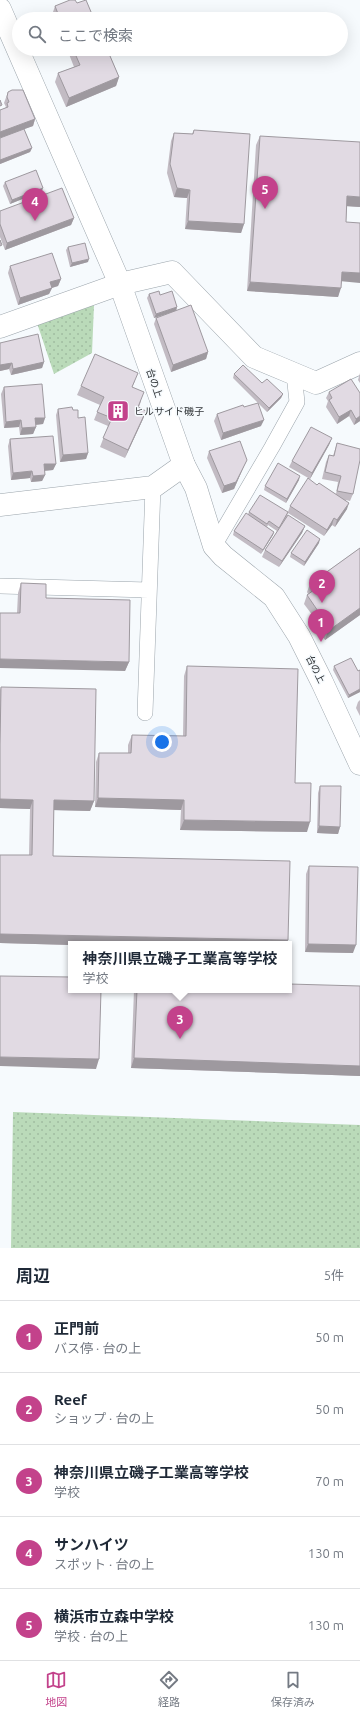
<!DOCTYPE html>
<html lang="ja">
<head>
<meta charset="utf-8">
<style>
	:root { --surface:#fff; --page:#f6f6f7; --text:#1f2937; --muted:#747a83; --line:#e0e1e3; --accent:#c3428b }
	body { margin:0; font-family:Ubuntu,"Noto Sans JP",sans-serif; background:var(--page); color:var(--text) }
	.you { position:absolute; left:162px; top:742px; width:14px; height:14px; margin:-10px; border:3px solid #fff; border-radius:50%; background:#1a73e8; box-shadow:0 0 0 6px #1a73e833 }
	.badge { display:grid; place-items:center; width:26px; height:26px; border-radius:50%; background:var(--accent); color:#fff; font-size:13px; font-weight:700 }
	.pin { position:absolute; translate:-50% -33px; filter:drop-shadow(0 1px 2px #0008) }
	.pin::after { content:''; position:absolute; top:21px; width:14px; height:12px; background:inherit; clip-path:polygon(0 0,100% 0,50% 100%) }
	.popup { position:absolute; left:68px; top:941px; width:224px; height:52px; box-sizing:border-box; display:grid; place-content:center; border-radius:0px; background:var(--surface); filter:drop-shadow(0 1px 3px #0005); font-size:13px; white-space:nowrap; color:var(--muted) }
	.popup b { font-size:15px; color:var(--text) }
	.popup::after { content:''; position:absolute; left:50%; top:100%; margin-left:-8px; border:8px solid transparent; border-top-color:var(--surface) }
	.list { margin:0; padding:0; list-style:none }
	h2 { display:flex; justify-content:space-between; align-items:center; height:52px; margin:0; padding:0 16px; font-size:17px }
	h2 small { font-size:13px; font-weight:400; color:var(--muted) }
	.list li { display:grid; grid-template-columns:26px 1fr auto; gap:12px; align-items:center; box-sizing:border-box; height:72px; padding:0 16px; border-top:1px solid var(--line) }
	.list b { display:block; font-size:15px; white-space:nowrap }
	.list p { margin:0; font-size:13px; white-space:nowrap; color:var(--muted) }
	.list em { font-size:13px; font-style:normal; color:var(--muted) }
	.icon { flex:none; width:22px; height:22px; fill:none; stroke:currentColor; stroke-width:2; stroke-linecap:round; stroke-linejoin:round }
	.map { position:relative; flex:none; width:360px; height:1248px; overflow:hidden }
	.search { position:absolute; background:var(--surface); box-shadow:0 4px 16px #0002; left:12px; right:12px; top:12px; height:44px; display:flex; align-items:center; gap:10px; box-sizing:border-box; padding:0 14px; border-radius:22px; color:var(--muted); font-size:15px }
	.sheet { height:412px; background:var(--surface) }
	nav { display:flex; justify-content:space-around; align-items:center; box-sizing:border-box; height:56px; border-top:1px solid var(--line); background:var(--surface); font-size:11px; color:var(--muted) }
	nav a { display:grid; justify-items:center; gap:2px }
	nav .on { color:var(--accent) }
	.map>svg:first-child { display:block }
	.grass { fill:url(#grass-dots) }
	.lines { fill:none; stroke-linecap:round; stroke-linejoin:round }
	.service-casing { stroke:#9ba4ab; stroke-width:16 }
	.minor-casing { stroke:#9ba4ab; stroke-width:23 }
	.tertiary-casing { stroke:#9ba4ab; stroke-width:23 }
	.service { stroke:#fff; stroke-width:15 }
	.minor { stroke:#fff; stroke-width:22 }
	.tertiary { stroke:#fff; stroke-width:22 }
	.wall { fill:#c2bbc3 }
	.shaded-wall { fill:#9e999f }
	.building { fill:#e1dae3; stroke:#9e999f }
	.labels { text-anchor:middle; stroke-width:3; stroke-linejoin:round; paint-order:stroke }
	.street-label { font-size:10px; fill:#313538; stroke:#f6fafd }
	.poi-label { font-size:10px; fill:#313538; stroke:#f6fafd; text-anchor:start }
</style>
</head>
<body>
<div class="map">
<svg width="360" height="1248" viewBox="0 0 360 1248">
	<defs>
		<pattern id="grass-dots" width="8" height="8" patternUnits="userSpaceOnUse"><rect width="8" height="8" fill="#badab9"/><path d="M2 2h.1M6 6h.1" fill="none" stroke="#a0bca0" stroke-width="1.8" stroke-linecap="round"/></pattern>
	</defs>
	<rect width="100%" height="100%" fill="#f6fafd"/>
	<path class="grass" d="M94,305L92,353L54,374L37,323Z
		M13,1112L360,1125V1248H11Z"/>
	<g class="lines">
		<g class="service-casing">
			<path id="service" d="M214,546L272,447L297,402L294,374
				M0,586L149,590
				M145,713L153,487"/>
		</g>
		<g class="minor-casing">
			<path id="minor" d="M0,327L120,284L172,272L254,357L316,383L360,363
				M0,505L153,487L184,465"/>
		</g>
		<g class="tertiary-casing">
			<path id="tertiary" d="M0,9L120,284L184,465L196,488L214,546L223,556L274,597L299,636L322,682L360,764"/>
		</g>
		<use href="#service" class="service"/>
		<use href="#minor" class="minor"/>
		<use href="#tertiary" class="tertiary"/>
	</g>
	<path class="wall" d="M77,3L94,19H54L52,15L55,6Z
		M67,49H107L119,77L116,86L66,107L55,82L58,73L74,67Z
		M8,92L35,119L33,126L24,129L32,148L30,152L0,164L1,110L5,108L6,107L4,103Z
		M194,130L244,224L241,233L185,229L187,198L174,197L167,173L171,141L174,133L192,134Z
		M260,136L360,207L347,206L342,281L338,297L247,291L256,145Z
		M5,182L42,191L10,204L3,186Z
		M0,211L74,218L71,225L5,250L0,237Z
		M68,247L88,262L70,267L66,250Z
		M10,266L61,279L58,286L52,288L49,294L18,305L8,273Z
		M149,294L160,295L177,307L176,311L208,352L206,359L171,372L154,324L156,318L174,311L154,318L147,298Z
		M0,343L44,362L42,368L11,375L9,369L0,371Z
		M360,373V383L358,380Z
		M234,374L262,383L283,394L281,398L267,412L233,378Z
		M135,381L132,387L141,401L139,407L146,411L143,419L125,458L100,447L108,426L94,420L100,405L77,395L81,386Z
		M4,387L45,418L43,424L36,425V427L33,434L20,435L19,427L4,428L1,394Z
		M329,392L360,393V421L354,425L349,416L337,424L326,407L328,401L326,398Z
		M244,407L261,426L221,440L214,421L217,414Z
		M58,409L73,410L88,453L86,459L60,462L56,415Z
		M332,438L329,445L310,479L289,467L292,461Z
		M10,439L56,464L53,470L44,471L45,475L42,481L31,482L30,478L11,480L8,446Z
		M337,443L353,494L350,501L346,500L347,509L335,527L332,525L324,536L288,513L287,516L305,526L302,533L279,567L262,557L265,550L277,531L268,525L267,527L274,532L273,535L261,554L233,535L234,531L248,514L249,512H288L290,506L317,485L336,494L338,482L322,479L326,462L329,455L333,456Z
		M209,451L244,466L234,489L222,493L207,458Z
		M299,480L286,503L264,490L265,486Z
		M319,543L304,566L290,557L291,553Z
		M360,548V615L325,640L314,625L316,620L304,604L307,595L308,594L307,592L310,584Z
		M21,583L46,598L129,662L125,671L17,613L18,593Z
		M187,666L295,783L307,832L180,830L181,810L95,807L96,762L99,753H128V745L132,735L183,736L184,676Z
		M334,666L358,671L360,670V692L348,698L333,670Z
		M1,687L94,801L90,811L54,810L53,856L71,945L0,943V855H29L30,809L0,808V690Z
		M360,700V716L356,708L358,702Z
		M320,786L340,827L338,834L317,833L318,793Z
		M309,866L353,953L305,952L306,874Z
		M360,986V1076L131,1068L134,990H289Z"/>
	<path class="shaded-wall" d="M119,77L116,86L66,107L69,98Z
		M35,119L33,126L0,138V132Z
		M32,148L30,152L0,164V160Z
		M43,188L42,191L10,204L12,200Z
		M177,188L190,190L187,198L174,197Z
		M347,196L360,197V207L344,206Z
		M74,218L71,225L5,250L7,243Z
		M188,221L244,224L241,233L185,229Z
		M89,259L88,262L70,267L72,263Z
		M342,272L360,273V283L339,281Z
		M61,279L58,286L48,289L50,282Z
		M250,282L341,288L338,297L247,291Z
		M52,288L49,294L18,305L20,298Z
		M177,307L176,311L154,318L156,314Z
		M208,352L206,359L171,372L173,365Z
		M44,362L42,368L11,375L13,369Z
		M12,363L9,369L0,371V365Z
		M283,394L281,398L267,412L269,408Z
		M351,410L349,416L337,424L339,417Z
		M146,411L143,419L125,458L128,450Z
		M360,416V421L354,425L356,419Z
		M35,418H45L43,424L33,425Z
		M21,420L19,427L4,428L6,422Z
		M264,420L261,426L221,440L223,433Z
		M36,427L33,434L20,435L22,428Z
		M332,438L329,445L310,479L312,473Z
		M88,453L86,459L60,462L63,455Z
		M247,460L244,466L234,489L222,493L224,486Z
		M44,464H56L53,470L41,471Z
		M32,471L30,478L11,480L13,473Z
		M45,475L42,481L31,482L33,476Z
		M300,476L299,480L286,503L287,499Z
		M349,503L347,509L335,527L337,520Z
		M334,518L332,525L324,536L327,530Z
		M305,526L302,533L279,567L282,561Z
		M274,532L273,535L261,554L263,550Z
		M320,539L319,543L304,566L305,562Z
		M360,608V615L325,640L328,631Z
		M0,659L129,662L125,671L0,668Z
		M360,689V692L348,698L349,695Z
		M98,798L184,800L181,810L95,807Z
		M0,799L33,800L30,809L0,808Z
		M54,800L94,801L90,811L50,810Z
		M184,820L310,822L307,832L180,830Z
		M319,826L340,827L338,834L317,833Z
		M0,934L288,940L287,944H71V945L0,943Z
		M308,944L356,945L353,953L305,952Z
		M0,1057L99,1059L96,1069L0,1066Z
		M134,1058L360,1066V1076L131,1068Z"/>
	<path class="building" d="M70,0H75L77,3L86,0L94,19H60L55,6Z
		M73,49H107L119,77L69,98L58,73L80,65Z
		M12,90H23L35,119L0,132V110L8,107L7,103L9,102L7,97L8,92Z
		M0,100L2,105L0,106Z
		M24,129L32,148L0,160V138Z
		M194,130L250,134L244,224L188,221L190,190L177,188L170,164L174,133L193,134Z
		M260,136L360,142V197L347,196L346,222L360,223V273L342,272L341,288L250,282Z
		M36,170L43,188L12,200L5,182Z
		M62,188L74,218L7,243L0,224V211Z
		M0,240L2,245L0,246Z
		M85,243L89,259L72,263L68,247Z
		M52,253L61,279L50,282L52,288L20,298L10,266Z
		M159,291L160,295L172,291L177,307L156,314L149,294Z
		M191,305L208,352L173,365L156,318Z
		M38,334L44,362L13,369L12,363L0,365V343Z
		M95,354L138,373L132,387L144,392L138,407L146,411L128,450L103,438L112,418L97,412L104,397L81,386Z
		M243,365L262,383L267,379L283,394L269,408L234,374Z
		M351,379L360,393V416L356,419L351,410L339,417L329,400L332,398L329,392Z
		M42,384L45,418H35L36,427L22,428L21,420L6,422L4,387Z
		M258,403L264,420L223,433L217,414L243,405L244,407Z
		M72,407L73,410H78V418L85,417L88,453L63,455L58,409Z
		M311,427L332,438L312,473L292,461Z
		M53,436L56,464H44L45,475L33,476L32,471L13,473L10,439Z
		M240,441L247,460L236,482L224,486L209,451Z
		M337,443L360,449V460L353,494L337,491L341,476L325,472L329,455L334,456Z
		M278,463L300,476L287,499L265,486Z
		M308,478L317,485L319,483L349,503L337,520L334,518L327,530L290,506Z
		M260,495L288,512L279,528L269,521L267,524L249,512Z
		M246,513L274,532L263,550L234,531Z
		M288,515L305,526L282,561L265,550Z
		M307,530L320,539L305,562L291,553Z
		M360,548V608L328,631L317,617L320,614L307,595L314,590L310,584Z
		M21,583L46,584V598L130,600L129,662L0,659V613H20Z
		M351,658L358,671L360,670V689L349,695L334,666Z
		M187,666L298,669L295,783H311L310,822L184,820V800L98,798L99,753H131L132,735L186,736Z
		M1,687L96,689L94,801L54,800L53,856L290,861L288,940L0,934V855H32L33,800L0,799V744Z
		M320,786H341L340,827L319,826Z
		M309,866L358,867L356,945L308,944Z
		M0,976L71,977V990H101L99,1059L0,1057Z
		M289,984L360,986V1066L134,1058L137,990H289Z"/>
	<defs>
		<g id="building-square" transform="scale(1.15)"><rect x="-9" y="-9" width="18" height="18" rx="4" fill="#c3428b" stroke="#f6fafd"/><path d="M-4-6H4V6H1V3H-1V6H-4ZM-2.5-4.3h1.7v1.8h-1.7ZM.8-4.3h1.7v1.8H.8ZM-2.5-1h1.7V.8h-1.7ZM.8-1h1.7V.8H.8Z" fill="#fff"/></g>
	</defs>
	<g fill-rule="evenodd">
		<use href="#building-square" x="118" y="411"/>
	</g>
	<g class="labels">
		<g class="street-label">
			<text transform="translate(155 383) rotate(71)" y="4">台の上</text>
			<text transform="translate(316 669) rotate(63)" y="4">台の上</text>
		</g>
		<g class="poi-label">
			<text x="134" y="415">ヒルサイド磯子</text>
		</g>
	</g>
</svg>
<div class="you"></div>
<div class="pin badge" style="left:321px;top:642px">1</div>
<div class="pin badge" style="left:322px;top:603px">2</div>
<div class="pin badge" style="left:180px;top:1039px">3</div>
<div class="popup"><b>神奈川県立磯子工業高等学校</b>学校</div>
<div class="pin badge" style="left:35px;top:221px">4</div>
<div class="pin badge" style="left:265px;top:209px">5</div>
<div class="search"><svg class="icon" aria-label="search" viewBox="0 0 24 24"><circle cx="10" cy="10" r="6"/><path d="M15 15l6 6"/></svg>ここで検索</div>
</div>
<section class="sheet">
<h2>周辺<small>5件</small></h2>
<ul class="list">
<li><span class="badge">1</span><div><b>正門前</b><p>バス停 · 台の上</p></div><em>50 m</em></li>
<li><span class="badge">2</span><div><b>Reef</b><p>ショップ · 台の上</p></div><em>50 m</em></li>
<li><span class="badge">3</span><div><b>神奈川県立磯子工業高等学校</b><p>学校</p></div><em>70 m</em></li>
<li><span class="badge">4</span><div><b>サンハイツ</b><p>スポット · 台の上</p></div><em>130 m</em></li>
<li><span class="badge">5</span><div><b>横浜市立森中学校</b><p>学校 · 台の上</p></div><em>130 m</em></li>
</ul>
</section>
<nav>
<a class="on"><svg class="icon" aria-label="map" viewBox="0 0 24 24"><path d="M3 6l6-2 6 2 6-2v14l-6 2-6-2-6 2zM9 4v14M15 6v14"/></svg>地図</a>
<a><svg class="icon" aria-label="directions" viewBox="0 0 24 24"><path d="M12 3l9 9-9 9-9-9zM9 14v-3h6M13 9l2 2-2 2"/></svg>経路</a>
<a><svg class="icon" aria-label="saved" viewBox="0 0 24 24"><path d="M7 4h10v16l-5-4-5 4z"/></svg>保存済み</a>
</nav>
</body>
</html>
